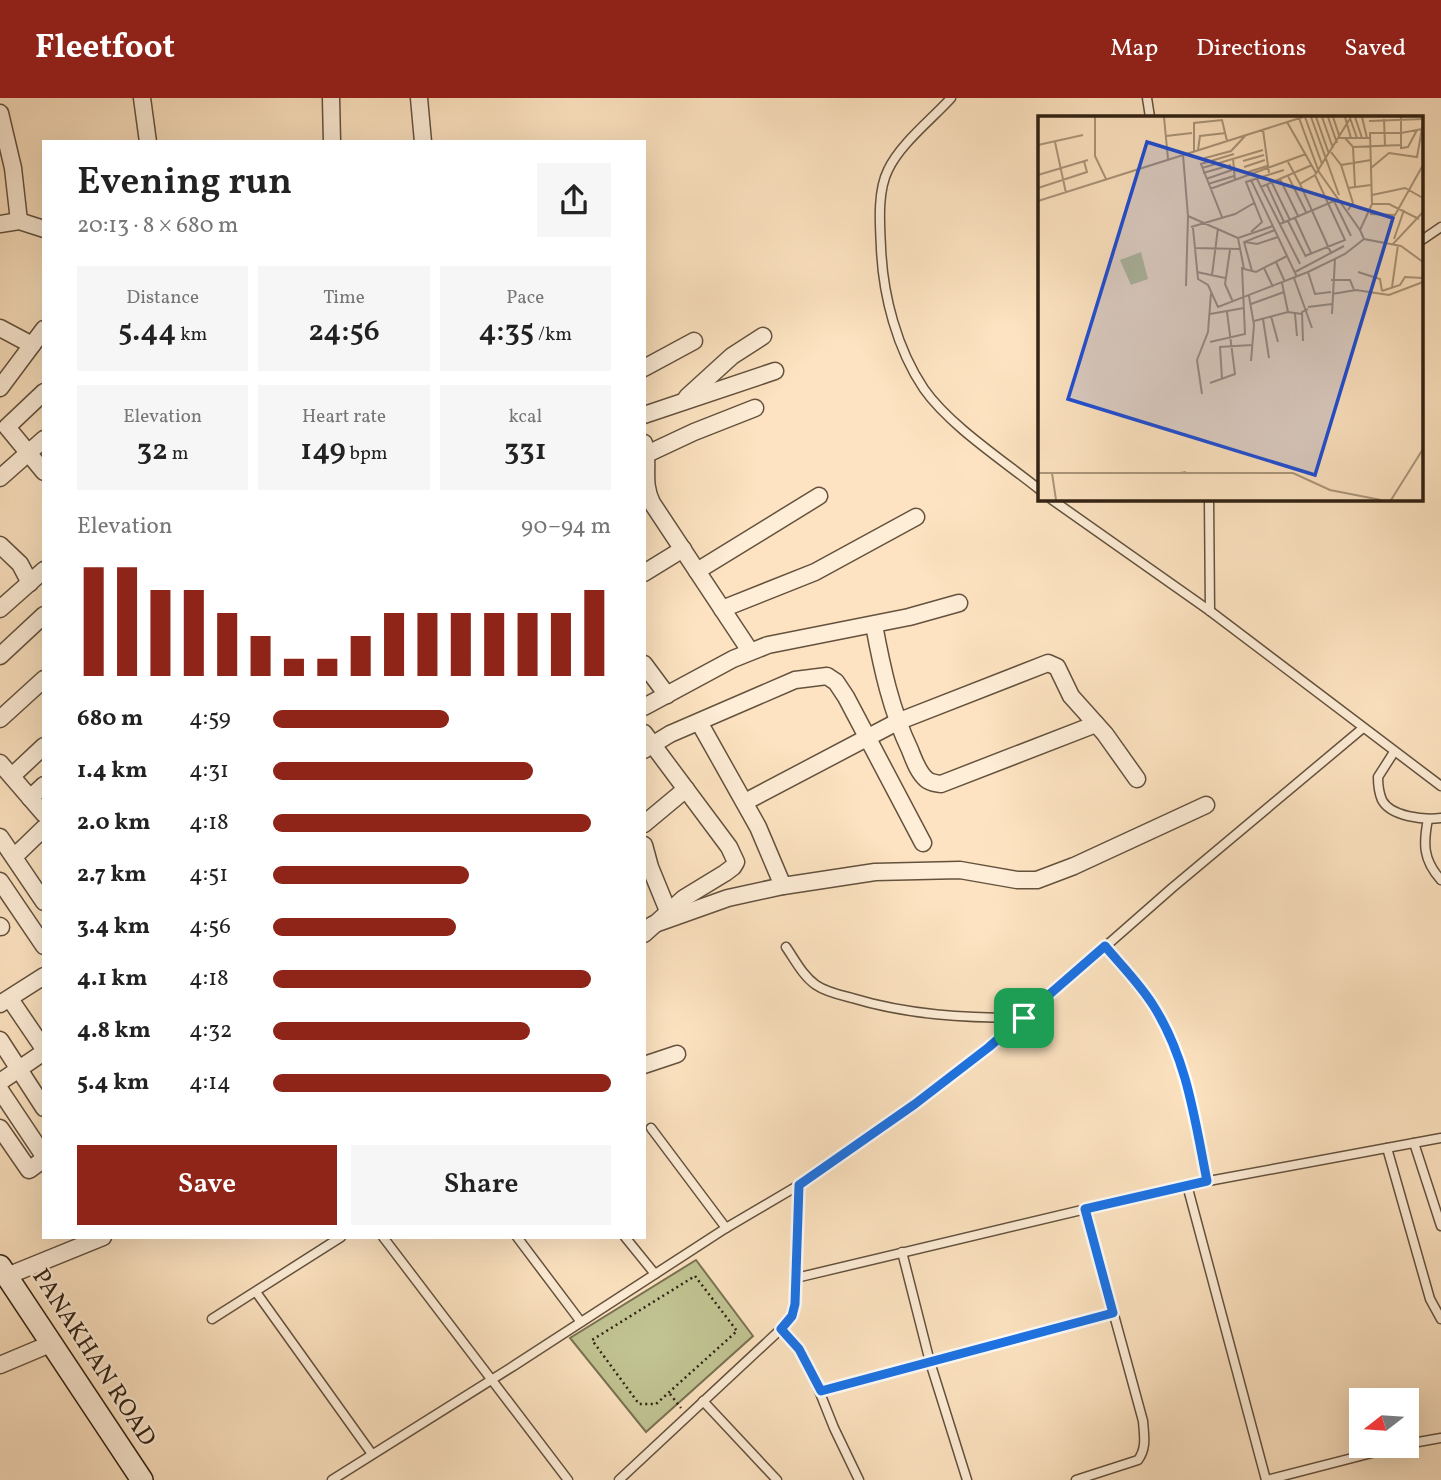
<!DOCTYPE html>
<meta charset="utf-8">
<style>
:root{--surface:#fff;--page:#f6f6f6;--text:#222;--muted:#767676;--accent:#8f2418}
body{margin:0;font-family:Vollkorn,serif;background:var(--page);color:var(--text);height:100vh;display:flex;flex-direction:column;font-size:26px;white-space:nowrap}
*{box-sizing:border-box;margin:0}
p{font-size:23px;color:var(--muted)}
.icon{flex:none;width:38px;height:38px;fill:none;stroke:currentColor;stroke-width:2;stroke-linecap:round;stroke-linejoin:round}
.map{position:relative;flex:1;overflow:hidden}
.details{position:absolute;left:42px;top:42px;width:604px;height:1099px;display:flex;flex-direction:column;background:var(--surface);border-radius:0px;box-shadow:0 7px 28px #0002}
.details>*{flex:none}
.needle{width:46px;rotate:253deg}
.fabs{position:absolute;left:1349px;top:1290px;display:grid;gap:14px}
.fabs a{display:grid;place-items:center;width:70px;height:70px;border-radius:0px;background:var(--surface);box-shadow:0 7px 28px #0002;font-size:35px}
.pin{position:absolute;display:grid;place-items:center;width:60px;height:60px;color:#fff;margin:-30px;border-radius:14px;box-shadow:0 4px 10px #0006}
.round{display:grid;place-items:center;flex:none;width:74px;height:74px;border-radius:0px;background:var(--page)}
.overview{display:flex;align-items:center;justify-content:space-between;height:119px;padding:0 35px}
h1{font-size:38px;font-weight:600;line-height:52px}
.metrics{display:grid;grid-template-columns:repeat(3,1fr);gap:10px;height:119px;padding:7px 35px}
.metrics div{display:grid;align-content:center;border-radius:0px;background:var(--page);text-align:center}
.metrics b{font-size:30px;font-weight:600}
.metrics small{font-size:19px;font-weight:400}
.metrics p{font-size:19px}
.chart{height:196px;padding:14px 35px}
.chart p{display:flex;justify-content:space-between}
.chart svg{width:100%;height:126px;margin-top:7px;stroke:var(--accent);stroke-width:6}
.primary-button{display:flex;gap:14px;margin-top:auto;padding:14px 35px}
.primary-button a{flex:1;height:80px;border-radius:0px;background:var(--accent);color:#fff;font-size:28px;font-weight:600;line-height:80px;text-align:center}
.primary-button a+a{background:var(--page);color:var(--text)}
ul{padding:0 35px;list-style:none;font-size:23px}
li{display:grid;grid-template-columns:112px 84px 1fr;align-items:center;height:52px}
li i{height:18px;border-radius:9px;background:var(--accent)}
header{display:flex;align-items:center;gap:42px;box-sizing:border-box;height:98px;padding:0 35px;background:var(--accent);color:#fff}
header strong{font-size:33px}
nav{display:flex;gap:38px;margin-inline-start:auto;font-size:24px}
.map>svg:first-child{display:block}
.green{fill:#c1c392;stroke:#797252;stroke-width:2}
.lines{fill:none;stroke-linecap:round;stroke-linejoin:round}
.lane-casing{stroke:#64523e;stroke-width:11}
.street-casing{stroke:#64523e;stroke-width:19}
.secondary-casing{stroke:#312213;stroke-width:24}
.path{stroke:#312213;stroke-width:2.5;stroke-dasharray:2 3.5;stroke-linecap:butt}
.lane{stroke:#feedd7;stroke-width:8}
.street{stroke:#feedd7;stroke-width:16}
.secondary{stroke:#feedd7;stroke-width:21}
.route-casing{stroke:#fff;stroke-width:14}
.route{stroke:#1a73e8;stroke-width:9}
.labels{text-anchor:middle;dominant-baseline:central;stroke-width:5;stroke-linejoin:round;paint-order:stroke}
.street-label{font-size:24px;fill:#312213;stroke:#feedd7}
.inset-road{fill:none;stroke:#ab967b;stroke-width:2}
.view{fill:#1d4ed8;fill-opacity:0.15;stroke:#1d4ed8;stroke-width:3.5}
.inset-edge{fill:none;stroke:#312213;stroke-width:3.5}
</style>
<header>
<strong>Fleetfoot</strong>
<nav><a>Map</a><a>Directions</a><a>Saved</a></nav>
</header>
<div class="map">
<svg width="1441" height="1382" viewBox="0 0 1441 1382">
<rect width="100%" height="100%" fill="#fde3c1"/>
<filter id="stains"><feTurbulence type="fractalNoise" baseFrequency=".00286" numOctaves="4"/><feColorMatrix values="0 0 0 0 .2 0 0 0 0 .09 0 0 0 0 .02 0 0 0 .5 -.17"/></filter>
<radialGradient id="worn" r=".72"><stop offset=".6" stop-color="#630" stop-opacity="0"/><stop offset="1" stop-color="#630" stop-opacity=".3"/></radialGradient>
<!-- green -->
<polygon class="green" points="696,1162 753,1238 646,1334 570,1240"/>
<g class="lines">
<!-- lane casing -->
<g class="lane-casing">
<g id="lane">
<path d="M951,0C932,21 900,46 888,72C877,94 880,127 881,150C883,198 897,251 924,291C950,328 1004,363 1040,392"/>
<polyline points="1147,0 1150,19"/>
<polyline points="1422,142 1441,129"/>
<polyline points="1051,401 1210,513 1441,688"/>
<polyline points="1209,401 1210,513"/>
<path d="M1394,654L1378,679C1378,687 1379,695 1382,702C1391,719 1424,722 1441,720"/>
<path d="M1428,721C1423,746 1423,762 1441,782"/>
<path d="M1105,848C1121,867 1140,886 1153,907C1187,960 1195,1023 1207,1083"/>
<path d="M786,849C795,862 803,878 816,887C826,894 840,897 852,900C908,917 965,920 1024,920"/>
<polyline points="651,1030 726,1130"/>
<polyline points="1414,1045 1441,1128"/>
<polyline points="1387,1050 1430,1201 1441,1221"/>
<polyline points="1187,1087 1266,1382"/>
<polyline points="383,1139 568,1382"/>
<polyline points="517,1139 581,1224"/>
<polyline points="625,1139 655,1176"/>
<polyline points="902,1154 930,1264 967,1382"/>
<polyline points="796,1180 1187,1087 1441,1040"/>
<polyline points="256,1194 372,1356"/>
<polyline points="212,1221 341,1139"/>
<polyline points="781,1231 799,1251 810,1270 834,1330 859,1382"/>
<polyline points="821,1293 1113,1215"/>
<polyline points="703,1303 777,1382"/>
<polyline points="1407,1346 1441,1340"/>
<polyline points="332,1382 515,1267 726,1130 799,1087 915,1006 1024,920 1172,790 1363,630"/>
<polyline points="619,1382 781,1231 792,1218 795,1206 799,1087"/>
<path d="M1076,1382L1138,1362C1147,1350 1144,1337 1143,1323L1085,1111"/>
<polyline points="1267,1382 1399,1348"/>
</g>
</g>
<!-- street casing -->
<g class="street-casing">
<g id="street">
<polyline points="142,0 148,44"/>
<polyline points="331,0 332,44"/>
<polyline points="419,0 423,44"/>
<polyline points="0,15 13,70 19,123"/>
<polyline points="0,126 19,123 44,131"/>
<polyline points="0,230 32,247"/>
<polyline points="644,270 694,243"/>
<polyline points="0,290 44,231"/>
<polyline points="44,294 7,329 44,374"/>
<polyline points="687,299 732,258 763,238"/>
<polyline points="644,317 775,273"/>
<path d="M644,345C650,367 641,383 652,405L750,553"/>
<polyline points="647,356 694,334 755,310"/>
<polyline points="0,380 44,341"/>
<polyline points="0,447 20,466 30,485"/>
<polyline points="697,473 819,398"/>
<polyline points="644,475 683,451"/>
<polyline points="0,511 44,472"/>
<polyline points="722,511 815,474 916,419"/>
<path d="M874,527C882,570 891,612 910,652C914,662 918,674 926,681C930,685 935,685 941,686L1096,626"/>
<polyline points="0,558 44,517"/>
<polyline points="644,566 667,597"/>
<polyline points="644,609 733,561 768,547 909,519 959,505"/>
<polyline points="0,621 44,581"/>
<polyline points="699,624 758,729 783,788"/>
<polyline points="644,635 729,749 736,764 733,769 725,775 684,800 644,836"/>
<polyline points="644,652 670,636 795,582 827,578 836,584 846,599 923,745"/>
<polyline points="0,665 44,716"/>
<polyline points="12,678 44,648"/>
<polyline points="30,700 44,687"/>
<polyline points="745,704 897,624 1048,565 1057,569 1071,598 1105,636 1137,681"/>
<polyline points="644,726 686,691"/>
<polyline points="0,739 44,804"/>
<polyline points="644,747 650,769 668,813"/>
<polyline points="14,759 44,730"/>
<polyline points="0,783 44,848"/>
<polyline points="652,827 728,800 783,788 875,774 960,772 1017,782 1037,782 1074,768 1206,707"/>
<polyline points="0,828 1,829"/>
<polyline points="10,901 44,951"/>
<polyline points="0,906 44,878"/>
<polyline points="0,942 44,1010"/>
<polyline points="644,967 677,956"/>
<polyline points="0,984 44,954"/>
<polyline points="0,992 44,1058"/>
<polyline points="0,1030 29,1072 44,1061"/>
<polyline points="7,1178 103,1139"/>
<polyline points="0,1267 50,1246"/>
</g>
</g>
<!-- secondary casing -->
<g class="secondary-casing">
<polyline id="secondary" points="0,1168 142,1382"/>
</g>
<!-- path -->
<g class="path">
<polygon points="695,1178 737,1233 656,1306 639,1306 592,1242"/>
<polyline points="670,1296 681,1310"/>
</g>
<!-- lane -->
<use href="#lane" class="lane"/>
<!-- street -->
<use href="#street" class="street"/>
<!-- secondary -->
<use href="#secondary" class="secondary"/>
</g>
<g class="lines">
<!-- route casing -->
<g class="route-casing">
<path id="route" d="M1105,848C1121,867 1140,886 1153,907C1187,960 1195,1023 1207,1083L1085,1111L1113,1215L821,1293L799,1251L781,1231L792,1218L795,1206L799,1087L915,1006L989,949Z"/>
</g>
<!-- route -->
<use href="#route" class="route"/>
</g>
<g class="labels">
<!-- street labels -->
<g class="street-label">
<text transform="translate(93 1260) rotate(57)">PANAKHAN ROAD</text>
</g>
</g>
<!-- overview -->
<g transform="translate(1038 18)">
<rect width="385" height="385" fill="#fde3c1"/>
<path d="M103,136L110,163L93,169L82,144Z" fill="#c1c392"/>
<path class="inset-road" d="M57,1V40L68,63M126,1L130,43M267,1L284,48M273,1L301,79M278,1L291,38M284,1L295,32M290,1L299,27M295,1L302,22H332M307,1L313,22M317,1L324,22M324,1L329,22M363,1V17H332L334,88L322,114L326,123L363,130L385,146M261,2L281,56L322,114M312,2L319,22M346,3L347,30M331,5L385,3M249,6L278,57M225,14L231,57M379,14L370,31L363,32V17L384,13M128,20L154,17M307,22L315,31L317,71M17,26L28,77M0,29L45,19M315,31L363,29M160,34L162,20L188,17M156,35V7L184,4L189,25M293,36L303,49L315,87L310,94M145,39L150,100L148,170M195,42L197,65M205,45L226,39M250,46L262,68M167,47V42L193,35L208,19M303,49L333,44M206,51L227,44M164,52L225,34M333,52L351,37L379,41L385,7M165,57L193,49M207,57L229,50M0,59L50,44M250,60L268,96M168,63L194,54M219,63L262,148M242,63L260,100M213,64L259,161M234,67L252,104M170,68L196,60M229,69L246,106M223,71L274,49M0,72L49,56L46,45M310,72L333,69M172,73L268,38M334,79L367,72L385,82M0,85L265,1M334,88H351L381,103M332,98L357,99L385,49M150,100L200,122L206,153L218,156L249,140M184,101L163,48L196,38M257,102L273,137M250,105L268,141M242,108L296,85L313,120M153,111L197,98L216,87M155,112L160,163L170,169L180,191L270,156L307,138L326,123M213,116L224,106L208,66L246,54M200,122L235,110M356,123L366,94M207,126L219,128L240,121M355,128L385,96M156,132L202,133M192,134L187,168L195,186M293,137L262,68L277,59L313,1M267,140L307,124L277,59M238,146L247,166M226,152L235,171M214,155L206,126L237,114M159,156L187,162M257,156L306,130M270,156L277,178L293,176M320,156L342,163L344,175M174,159L180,112M256,162L274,212M293,164H312L316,174M244,167L250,196M354,171L360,129M344,175L362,169L367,161L385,162M294,178L318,174L351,179L385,166M211,180L216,209L213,245M213,188L246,176M270,191L294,188M172,198L206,192M257,198L259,220M294,198L297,143M233,200L240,226M225,203L231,242M216,205L250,196L264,198M265,225L264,196L270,193M172,226L207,218L204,151M184,263L182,231L214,229M172,267L197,258L189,196M164,278L159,244L170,216L173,177M148,356L142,357H255L292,374L343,384M0,357H142M14,357L18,384M353,384L385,333"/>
<path class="view" d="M109,26L355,102L277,359L30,283Z"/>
<rect width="385" height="385" class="inset-edge"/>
</g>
<rect width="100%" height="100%" filter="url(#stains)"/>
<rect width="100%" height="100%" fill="url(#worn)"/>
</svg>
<div class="fabs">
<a><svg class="needle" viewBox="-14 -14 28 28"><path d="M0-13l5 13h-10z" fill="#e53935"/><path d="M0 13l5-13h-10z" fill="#767676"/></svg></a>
</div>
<div class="pin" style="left:1024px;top:920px;background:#1e9e55"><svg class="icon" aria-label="arrive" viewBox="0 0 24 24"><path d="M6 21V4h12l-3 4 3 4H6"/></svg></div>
<section class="details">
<div class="overview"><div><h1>Evening run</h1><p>20:13 · 8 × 680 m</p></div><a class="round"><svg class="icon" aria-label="share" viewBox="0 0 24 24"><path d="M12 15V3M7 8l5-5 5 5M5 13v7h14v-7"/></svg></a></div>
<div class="metrics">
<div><p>Distance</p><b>5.44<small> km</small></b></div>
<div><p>Time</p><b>24:56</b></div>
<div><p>Pace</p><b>4:35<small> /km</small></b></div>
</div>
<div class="metrics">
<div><p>Elevation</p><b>32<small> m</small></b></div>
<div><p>Heart rate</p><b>149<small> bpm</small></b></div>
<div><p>kcal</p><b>331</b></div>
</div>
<div class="chart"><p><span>Elevation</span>90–94 m</p>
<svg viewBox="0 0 160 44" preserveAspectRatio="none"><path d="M5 44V6M15 44V6M25 44V14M35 44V14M45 44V22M55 44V30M65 44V38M75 44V38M85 44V30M95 44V22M105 44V22M115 44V22M125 44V22M135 44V22M145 44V22M155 44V14"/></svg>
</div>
<ul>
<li><b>680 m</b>4:59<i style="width:52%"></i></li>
<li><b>1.4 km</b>4:31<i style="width:77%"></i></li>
<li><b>2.0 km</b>4:18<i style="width:94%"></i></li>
<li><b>2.7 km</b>4:51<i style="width:58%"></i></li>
<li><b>3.4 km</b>4:56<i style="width:54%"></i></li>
<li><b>4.1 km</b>4:18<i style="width:94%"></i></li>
<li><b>4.8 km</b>4:32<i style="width:76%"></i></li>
<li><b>5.4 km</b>4:14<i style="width:100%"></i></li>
</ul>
<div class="primary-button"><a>Save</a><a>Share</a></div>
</section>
</div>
